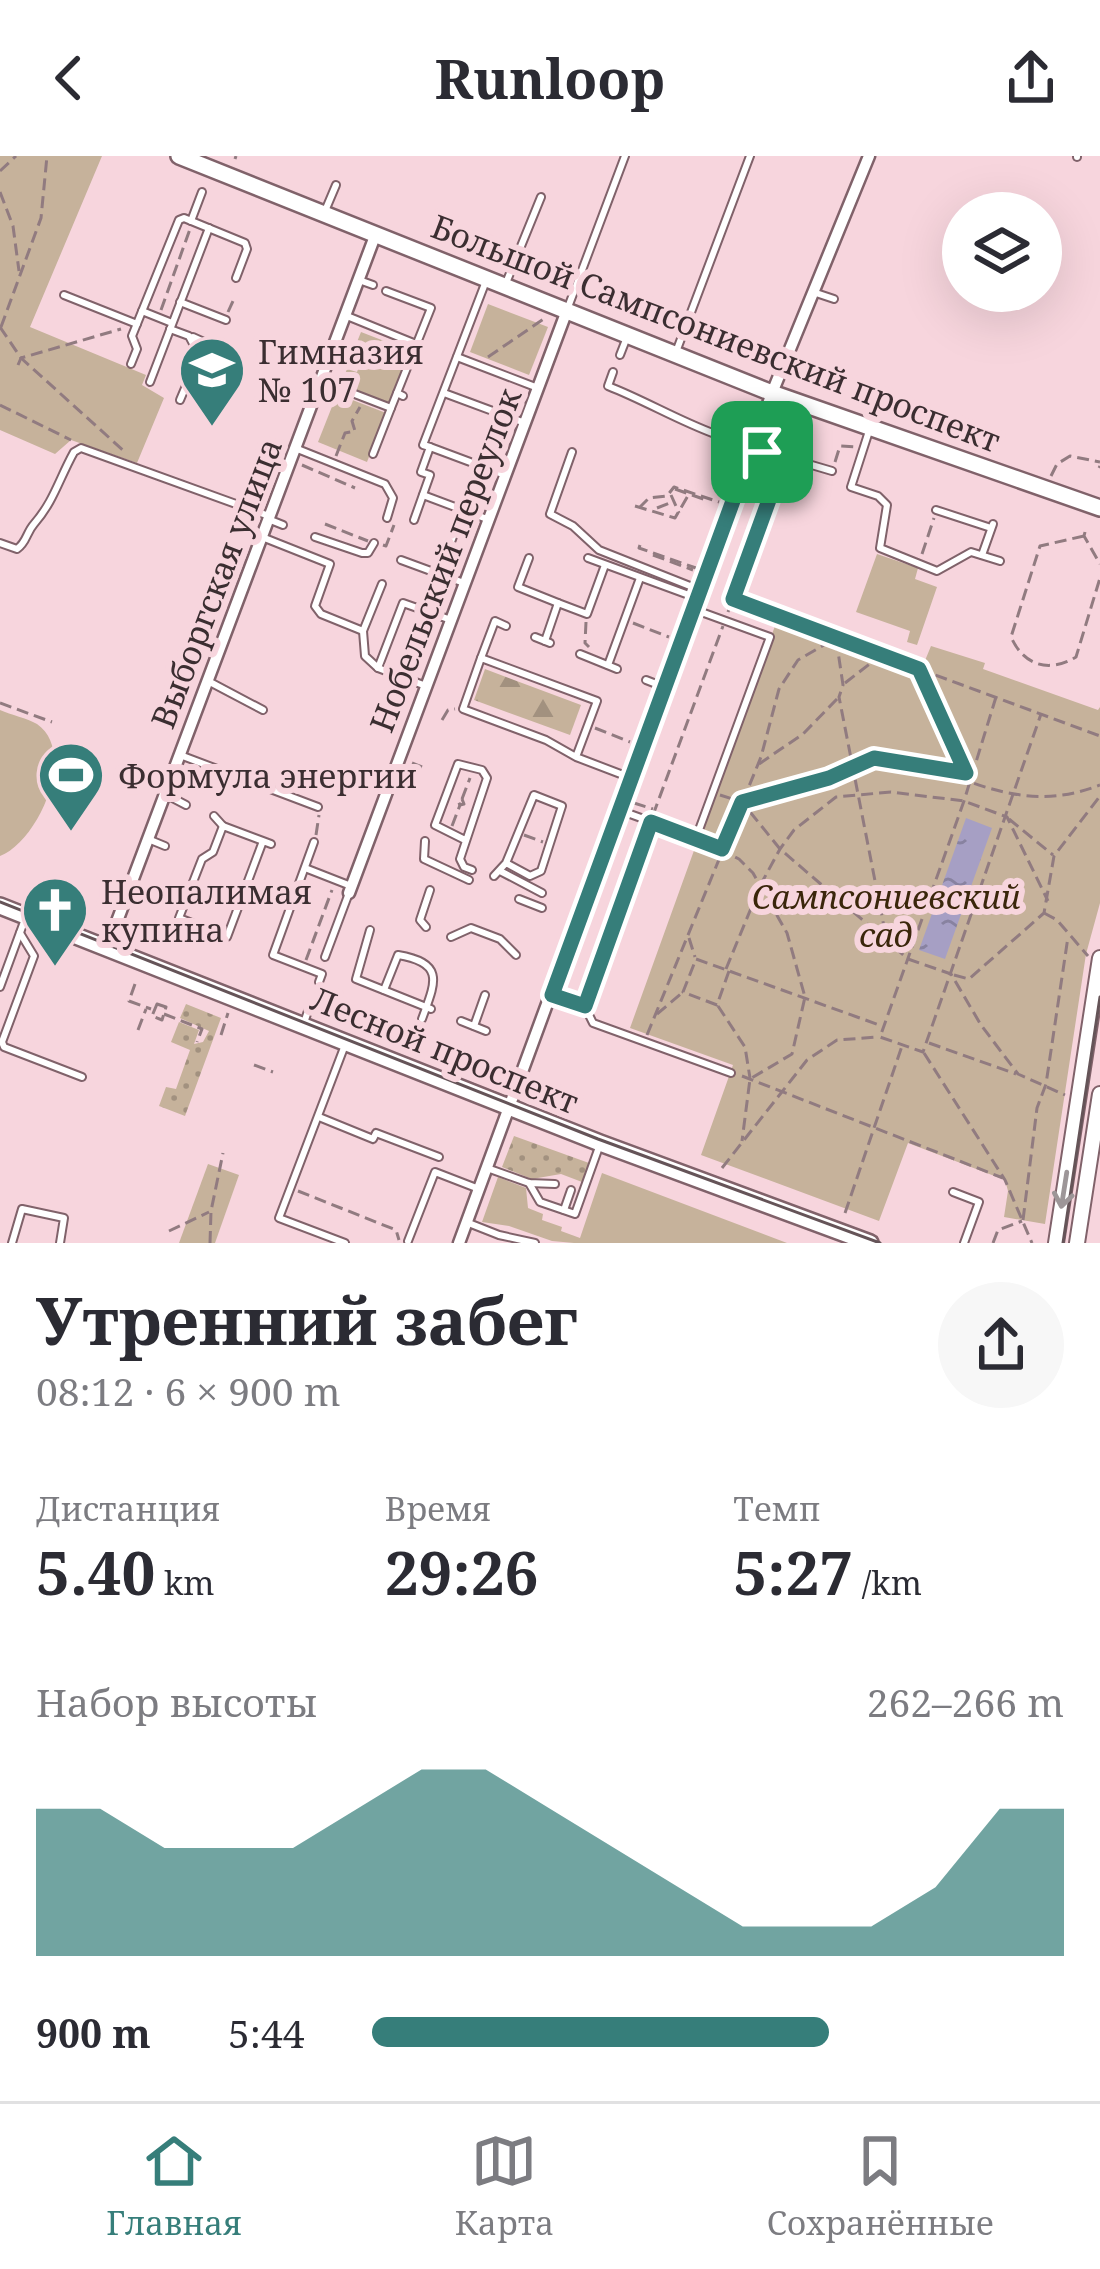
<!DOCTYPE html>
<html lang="ru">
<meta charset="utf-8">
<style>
:root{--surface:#fff;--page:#f7f7f7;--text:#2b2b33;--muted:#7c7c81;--line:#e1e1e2;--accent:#367e7a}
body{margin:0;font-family:"Noto Serif",serif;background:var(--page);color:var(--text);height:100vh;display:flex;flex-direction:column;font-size:45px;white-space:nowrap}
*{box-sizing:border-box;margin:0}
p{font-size:39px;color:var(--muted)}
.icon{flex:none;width:66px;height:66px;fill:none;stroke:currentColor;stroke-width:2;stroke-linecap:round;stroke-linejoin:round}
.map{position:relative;height:1087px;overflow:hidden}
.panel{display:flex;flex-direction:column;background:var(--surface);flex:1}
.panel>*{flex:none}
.fabs{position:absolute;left:942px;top:36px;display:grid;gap:24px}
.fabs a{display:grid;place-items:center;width:120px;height:120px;border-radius:50%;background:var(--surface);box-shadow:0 12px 48px #0002;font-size:60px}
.pin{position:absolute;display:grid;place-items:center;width:102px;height:102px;color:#fff;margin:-51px;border-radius:24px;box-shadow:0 6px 18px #0006}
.round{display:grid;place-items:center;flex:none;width:126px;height:126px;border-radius:63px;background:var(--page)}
.summary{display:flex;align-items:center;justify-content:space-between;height:204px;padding:0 36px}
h1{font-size:66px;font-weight:700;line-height:90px}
.stats{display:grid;grid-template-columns:repeat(3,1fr);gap:18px;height:204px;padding:12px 36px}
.stats div{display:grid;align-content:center}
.stats b{font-size:60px;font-weight:700}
.stats small{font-size:33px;font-weight:400}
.stats p{font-size:33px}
.chart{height:336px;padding:24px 36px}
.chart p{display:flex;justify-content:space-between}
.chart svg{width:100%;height:216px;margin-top:12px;fill:var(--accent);opacity:.7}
ul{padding:0 36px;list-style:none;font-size:39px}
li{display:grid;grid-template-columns:192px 144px 1fr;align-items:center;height:90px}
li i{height:30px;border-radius:15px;background:var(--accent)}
header{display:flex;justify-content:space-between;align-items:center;height:156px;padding:0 36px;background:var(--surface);font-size:54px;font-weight:700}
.menu{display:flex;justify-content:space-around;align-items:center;height:168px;border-top:3px solid var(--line);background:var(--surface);font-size:33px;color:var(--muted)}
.menu a{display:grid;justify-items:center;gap:6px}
.menu .selected{color:var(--accent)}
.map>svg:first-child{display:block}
.grass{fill:url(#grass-dots)}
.forest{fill:url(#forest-firs)}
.park{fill:#c6b29b}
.water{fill:url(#water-ripples)}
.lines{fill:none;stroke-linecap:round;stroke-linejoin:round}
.service-casing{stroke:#80626a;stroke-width:10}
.minor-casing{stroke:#80626a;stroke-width:15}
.tertiary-casing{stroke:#80626a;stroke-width:18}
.secondary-casing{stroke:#80626a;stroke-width:20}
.path{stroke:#917b80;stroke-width:3;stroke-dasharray:12 6;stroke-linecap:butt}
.service{stroke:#fff;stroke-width:6}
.minor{stroke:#fff;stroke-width:10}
.tertiary{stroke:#fff;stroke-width:14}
.secondary{stroke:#fff;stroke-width:15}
.tram{stroke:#655458;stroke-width:3}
.oneway{stroke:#9d9698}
.route-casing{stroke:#fff;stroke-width:24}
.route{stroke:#367e7a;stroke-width:15}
.labels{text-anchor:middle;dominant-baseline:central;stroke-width:12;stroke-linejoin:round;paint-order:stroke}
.street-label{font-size:33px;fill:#3b2e31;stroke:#f7d5dd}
.poi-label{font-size:33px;fill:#3b2e31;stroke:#f7d5dd;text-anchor:start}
.park-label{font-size:33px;font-style:italic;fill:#3a260b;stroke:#f7d5dd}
</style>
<header><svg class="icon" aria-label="back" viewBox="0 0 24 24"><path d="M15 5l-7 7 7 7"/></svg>Runloop<svg class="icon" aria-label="share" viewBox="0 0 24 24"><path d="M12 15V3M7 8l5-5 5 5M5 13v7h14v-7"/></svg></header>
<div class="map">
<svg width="1100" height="1087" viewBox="0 0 1100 1087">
<defs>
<pattern id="grass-dots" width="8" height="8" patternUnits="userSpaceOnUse" patternTransform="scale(3)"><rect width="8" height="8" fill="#c6b29b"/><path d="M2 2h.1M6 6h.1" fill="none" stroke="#a2917f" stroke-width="1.8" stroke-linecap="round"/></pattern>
<pattern id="forest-firs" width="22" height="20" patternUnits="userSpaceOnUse" patternTransform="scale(3)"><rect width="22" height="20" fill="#c6b29b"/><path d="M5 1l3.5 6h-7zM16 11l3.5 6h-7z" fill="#a2917f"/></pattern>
<pattern id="water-ripples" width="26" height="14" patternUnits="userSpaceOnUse" patternTransform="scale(3)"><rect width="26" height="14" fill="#a69fc4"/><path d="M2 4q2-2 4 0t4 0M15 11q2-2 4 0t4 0" fill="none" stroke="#8882a0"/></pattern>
</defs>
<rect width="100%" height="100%" fill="#f7d5dd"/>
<!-- grass -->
<g class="grass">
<polygon points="186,848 221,862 185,960 159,950 166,931 176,933 190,894 171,886 179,866 199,874 194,888 203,886 209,875 180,862"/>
<polygon points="514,980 589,1007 582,1026 561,1018 532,1023 502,1011"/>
</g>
<!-- forest -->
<polygon class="forest" points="485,513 581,549 570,579 474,544"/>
<!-- park -->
<g class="park">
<polygon points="0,0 102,0 30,171 146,219 142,229 164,242 137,307 71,284 55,298 0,274"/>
<polygon points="488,148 548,171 529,219 470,196"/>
<polygon points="361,176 410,195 390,247 341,228 347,213 357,216 361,205 351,201"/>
<polygon points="337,238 386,257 367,306 318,286"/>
<polygon points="877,398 918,412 915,423 937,431 917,489 907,486 910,475 856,456"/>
<polygon points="780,456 924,507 931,490 985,507 983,513 1098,554 1100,551 1100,747 1086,798 1045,1068 1004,1061 1008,1035 1005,1024 908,987 879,1065 701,999 733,909 630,872"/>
<path d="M0,554C11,559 27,562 37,568C78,596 38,686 0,700Z"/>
<polygon points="208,1008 239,1019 215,1087 179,1087"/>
<polygon points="602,1017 787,1087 574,1087 552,1085 509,1070 482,1066 498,1021 526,1032 528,1052 543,1058 542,1064 562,1071 561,1075 580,1082"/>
</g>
<!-- water -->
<polygon class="water" points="966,662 992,672 945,803 919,794"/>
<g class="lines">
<!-- service casing -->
<g class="service-casing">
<g id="service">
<polyline points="1077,1 1077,0"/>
<polyline points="325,55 336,29"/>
<polyline points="191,65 202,36"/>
<polyline points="359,124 373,129"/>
<polyline points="506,127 541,41"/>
<polyline points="386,135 431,152 397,237"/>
<polyline points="813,136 834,143"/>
<polyline points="64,139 137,168"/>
<polyline points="180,146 226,164"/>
<polyline points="567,154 625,0"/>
<polyline points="142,155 172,167"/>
<polyline points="347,160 416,188"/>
<polyline points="170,173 189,180 199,199 180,244"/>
<polyline points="193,181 233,199"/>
<polyline points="676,196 750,0"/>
<polyline points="620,199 627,181"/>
<polyline points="457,201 538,232"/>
<polyline points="131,208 137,193 132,180 179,64 184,62 245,87 247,93 236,122"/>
<path d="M613,216L608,230C646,245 677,264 715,278"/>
<polyline points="321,225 391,252 397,237 403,240"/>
<polyline points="150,226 209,72"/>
<polyline points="444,237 525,267"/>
<polyline points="870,272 851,331 878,340 887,349 880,392 937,415 971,396 1000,405"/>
<polyline points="737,287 832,315"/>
<polyline points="430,291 505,319"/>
<polyline points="295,292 385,328 393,342 387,362"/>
<polyline points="572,296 550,358 573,370 599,394 700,434"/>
<polyline points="373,298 391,252"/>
<polyline points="423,339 487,363"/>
<polyline points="463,354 439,418 464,427"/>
<polyline points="936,354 991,372"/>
<polyline points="268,363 283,369"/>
<polyline points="414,364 430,319 421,316 430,291 423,289 486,125"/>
<polyline points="262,381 330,408 315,450 321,458 363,475"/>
<polyline points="315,381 362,397 368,397 374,387"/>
<path d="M0,387L17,393C27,386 26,377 34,368C54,345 59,323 74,296L81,292L269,360"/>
<polyline points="982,399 993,368"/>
<polyline points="529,402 518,431 558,447"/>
<polyline points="588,402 697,442"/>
<polyline points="401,404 439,418"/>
<polyline points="382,428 363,475 365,500 378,512 426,530"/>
<polyline points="535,481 550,487"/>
<polyline points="545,485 558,447 587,458 605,409"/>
<polyline points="580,498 617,513"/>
<polyline points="481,502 495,465 506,470"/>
<polyline points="608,509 640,422"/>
<polyline points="378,512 403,447 451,464"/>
<polyline points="646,524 664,531"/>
<polyline points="208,525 263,554"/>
<polyline points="180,599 318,651"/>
<polyline points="576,601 546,584 463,553 481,502 597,545 576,601 631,622"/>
<polyline points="165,638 186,649"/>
<polyline points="619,654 696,682 770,481 693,453"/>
<polyline points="214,660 223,670"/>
<polyline points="148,683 165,690"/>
<polyline points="465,684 435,669 458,608 482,614 487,622 460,703 464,711 472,714"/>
<polyline points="263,685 223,670 213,696 202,703 179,762 227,781 263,685 271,688"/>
<polyline points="425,685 424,703 469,724"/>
<polyline points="314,686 273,799 322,818 319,826"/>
<polyline points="305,712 351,730"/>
<polyline points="500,715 542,737"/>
<polyline points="494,720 506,707 534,639 562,650 541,715 530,720 506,707"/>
<polyline points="130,732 146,738"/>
<polyline points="519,743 542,752"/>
<polyline points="426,771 420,764 430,734"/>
<polyline points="370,774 356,823 431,853"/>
<polyline points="20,777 34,800 2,886 4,891 82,921"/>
<polyline points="451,781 471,772 500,783 516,799"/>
<polyline points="325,801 349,737"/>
<polyline points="0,831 25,763"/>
<path d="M384,834L398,799C446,807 435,827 422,863"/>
<polyline points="552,839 585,851 650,667"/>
<polyline points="585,851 593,867 731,917"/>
<polyline points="461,865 486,875"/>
<polyline points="304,867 309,852"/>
<polyline points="474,870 485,839"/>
<polyline points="319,961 373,983 376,977 439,1001"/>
<polyline points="487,1012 529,1027 555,1028"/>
<polyline points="529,1027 540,1046 575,1058 599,991"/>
<polyline points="953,1036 979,1046 964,1087"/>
<polyline points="564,1054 571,1034"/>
<polyline points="466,1066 499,1079 535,1087"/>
<polyline points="408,1085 435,1016 479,1033"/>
<polyline points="12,1087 22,1053 64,1062 60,1087"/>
<polyline points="345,1087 279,1062 345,889"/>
</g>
</g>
<!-- minor casing -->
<g class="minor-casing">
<g id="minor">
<polyline points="349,737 566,157"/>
<polyline points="107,792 375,80"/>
<polyline points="459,1087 772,237 869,0"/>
</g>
</g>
<!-- tertiary casing -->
<g class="tertiary-casing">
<g id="tertiary">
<polyline points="1056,1087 1100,802"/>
<polyline points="1077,1087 1100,938"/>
</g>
</g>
<!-- secondary casing -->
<g class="secondary-casing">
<g id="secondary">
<polyline points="179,0 772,237 1100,352"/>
<polyline points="0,750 600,987 870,1087"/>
</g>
</g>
<!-- path -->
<g class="path">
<polyline points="235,3 236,0"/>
<polyline points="0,15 16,0"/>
<polyline points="0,36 13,70 19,115"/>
<polyline points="161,154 190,73"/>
<polyline points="228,156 233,145"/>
<polyline points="0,171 21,202 125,296"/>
<polyline points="1,171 41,62 47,0"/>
<polyline points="488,201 545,162"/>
<polyline points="18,209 21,202 121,173"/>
<polyline points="0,249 71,284"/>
<polyline points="336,300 345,277 355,275 352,265 360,251"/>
<polyline points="835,306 840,290 856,291"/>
<polyline points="302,309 355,332"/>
<polyline points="1099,312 1100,310"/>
<polyline points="1051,320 1057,308 1070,300 1100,306"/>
<polyline points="675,333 706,344"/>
<polyline points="671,339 679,357"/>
<polyline points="635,350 675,362 689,338"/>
<polyline points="639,352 649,342 667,340 674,331 719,346"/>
<polyline points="657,352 672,346"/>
<polyline points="325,368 368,385"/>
<polyline points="1085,376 1084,380 1100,408"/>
<path d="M1084,380L1040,390L1011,481C1024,510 1049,517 1076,501L1100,422"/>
<polyline points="383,389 386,390 394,369"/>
<polyline points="640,389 639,392 696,412"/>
<polyline points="922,398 934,362"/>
<polyline points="653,399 693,414"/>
<polyline points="733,444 1100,580"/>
<polyline points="728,456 782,307"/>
<polyline points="586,466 585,487 589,491"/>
<polyline points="633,467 669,481"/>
<path d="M920,515L970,626C1015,642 1054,647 1100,629"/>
<polyline points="845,527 880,500"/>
<polyline points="996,541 964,645 880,881 923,896 1041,558"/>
<polyline points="0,547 52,566"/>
<polyline points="442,564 448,554 455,553"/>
<polyline points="595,572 630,586"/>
<polyline points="412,607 422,611"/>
<polyline points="759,608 803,578 838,542"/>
<polyline points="720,639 742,646 780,693 908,803 951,818 981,869 1018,918 1065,939"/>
<polyline points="462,643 470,622"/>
<polygon points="462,643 464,648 460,649 458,645"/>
<polyline points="742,646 828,622 874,602 964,617"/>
<polyline points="634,647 653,653"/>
<polyline points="653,659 723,470"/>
<polyline points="1009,663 1053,699"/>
<polyline points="452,670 460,649"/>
<polyline points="316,679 319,659"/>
<polyline points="524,679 543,686"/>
<polyline points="703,685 739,703 753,717 787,777 805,841 792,898 750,923 742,985"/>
<polyline points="1044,757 1057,764 1088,800"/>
<polyline points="689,782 695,801"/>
<polyline points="60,800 64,794"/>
<polyline points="306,804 332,734"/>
<polyline points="726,813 761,728 780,693 794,674 836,641 891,636 964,645 1007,661 1048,745"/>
<polyline points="729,815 717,849 683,836 696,803 882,870"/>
<polyline points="954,819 969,823 1044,757 1054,700 1100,640"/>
<polyline points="135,828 129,845 151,853"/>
<polygon points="157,848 166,851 162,864 152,860"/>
<polyline points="718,850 745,891 750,922"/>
<polyline points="164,858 202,873 197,886"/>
<polyline points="657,858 682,837"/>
<polyline points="138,874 146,853"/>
<polyline points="221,879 228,857"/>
<polyline points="647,879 761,601 779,533 798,504 836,482 843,529 839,541 887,786"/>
<polyline points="929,887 1016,918"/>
<polyline points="924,897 1005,1024 1032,1087"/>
<polyline points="254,909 273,916"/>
<polyline points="742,920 1003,1022"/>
<polyline points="722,1012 807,904 837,884 878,881"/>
<polyline points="298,1035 396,1074 399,1084"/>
<polyline points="845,1057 902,890"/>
<polyline points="1023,1064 1037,952 1046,928 1068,781"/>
<polyline points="169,1075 209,1056"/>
<polyline points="210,1087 211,1055 223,997"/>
<polyline points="993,1087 998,1074 1022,1065"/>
</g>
<!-- service -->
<use href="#service" class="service"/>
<!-- minor -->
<use href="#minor" class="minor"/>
<!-- tertiary -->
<use href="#tertiary" class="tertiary"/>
<!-- secondary -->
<use href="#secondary" class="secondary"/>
<!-- tram -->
<g class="tram">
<polyline points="0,746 598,983 880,1087"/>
<polyline points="1063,1087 1100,841"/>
</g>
</g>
<!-- one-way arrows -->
<defs><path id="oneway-shaft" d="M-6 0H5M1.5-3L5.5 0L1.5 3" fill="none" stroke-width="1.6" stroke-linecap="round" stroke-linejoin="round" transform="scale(3)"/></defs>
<use class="oneway" href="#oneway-shaft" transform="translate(1064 1034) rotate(99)"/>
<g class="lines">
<!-- route casing -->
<g class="route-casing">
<polygon id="route" points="752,293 776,301 785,300 733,443 919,513 966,617 874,602 829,622 742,646 722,693 651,666 585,850 552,839"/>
</g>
<!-- route -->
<use href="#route" class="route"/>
</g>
<!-- icons -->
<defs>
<g id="school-pin" transform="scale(3.45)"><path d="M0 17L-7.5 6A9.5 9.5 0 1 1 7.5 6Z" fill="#367e7a" stroke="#f7d5dd"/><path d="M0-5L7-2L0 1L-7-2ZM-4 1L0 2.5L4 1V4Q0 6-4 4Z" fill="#fff"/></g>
<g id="stadium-pin" transform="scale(3.45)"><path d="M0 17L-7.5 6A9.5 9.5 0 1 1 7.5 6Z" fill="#367e7a" stroke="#f7d5dd"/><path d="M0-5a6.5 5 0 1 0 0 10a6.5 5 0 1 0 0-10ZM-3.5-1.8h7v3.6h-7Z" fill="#fff"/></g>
<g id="church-pin" transform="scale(3.45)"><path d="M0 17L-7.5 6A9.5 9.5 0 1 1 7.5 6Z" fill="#367e7a" stroke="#f7d5dd"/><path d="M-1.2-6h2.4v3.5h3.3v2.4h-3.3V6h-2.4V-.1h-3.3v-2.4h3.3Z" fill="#fff"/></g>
</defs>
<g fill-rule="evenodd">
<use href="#school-pin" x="212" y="214"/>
<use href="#stadium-pin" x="71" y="619"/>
<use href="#church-pin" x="55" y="754"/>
</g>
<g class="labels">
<!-- street labels -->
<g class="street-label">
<text transform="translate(716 177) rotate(21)">Большой Сампсониевский проспект</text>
<text transform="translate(445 404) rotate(-69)">Нобельский переулок</text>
<text transform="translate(216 427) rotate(-69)">Выборгская улица</text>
<text transform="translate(445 894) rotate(22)">Лесной проспект</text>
</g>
<!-- poi labels -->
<g class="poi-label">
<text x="258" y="195">Гимназия<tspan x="258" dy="38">№ 107</tspan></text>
<text x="118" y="619">Формула энергии</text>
<text x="101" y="735">Неопалимая<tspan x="101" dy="38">купина</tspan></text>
</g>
<!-- park labels -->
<g class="park-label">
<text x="886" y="740">Сампсониевский<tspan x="886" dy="38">сад</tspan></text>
</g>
</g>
</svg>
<div class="fabs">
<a><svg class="icon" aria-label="layers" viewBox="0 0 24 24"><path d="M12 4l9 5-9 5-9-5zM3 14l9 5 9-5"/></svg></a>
</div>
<div class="pin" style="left:762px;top:296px;background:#1e9e55"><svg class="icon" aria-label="arrive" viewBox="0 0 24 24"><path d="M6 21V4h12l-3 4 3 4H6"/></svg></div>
</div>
<section class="panel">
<div class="summary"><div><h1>Утренний забег</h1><p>08:12 · 6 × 900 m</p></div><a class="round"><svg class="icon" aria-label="share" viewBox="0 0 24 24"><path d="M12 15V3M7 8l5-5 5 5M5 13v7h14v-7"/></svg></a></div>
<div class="stats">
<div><p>Дистанция</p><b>5.40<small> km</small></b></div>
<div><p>Время</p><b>29:26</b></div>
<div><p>Темп</p><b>5:27<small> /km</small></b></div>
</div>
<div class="chart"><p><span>Набор высоты</span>262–266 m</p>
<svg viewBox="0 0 160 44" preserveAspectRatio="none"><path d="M0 44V14L10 14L20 22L30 22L40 22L50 14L60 6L70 6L80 14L90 22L100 30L110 38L120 38L130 38L140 30L150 14L160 14V44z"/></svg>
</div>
<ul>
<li><b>900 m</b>5:44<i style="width:66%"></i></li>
</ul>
</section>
<nav class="menu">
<a class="selected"><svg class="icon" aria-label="home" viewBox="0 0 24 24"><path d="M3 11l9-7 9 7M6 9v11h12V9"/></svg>Главная</a>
<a><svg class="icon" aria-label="map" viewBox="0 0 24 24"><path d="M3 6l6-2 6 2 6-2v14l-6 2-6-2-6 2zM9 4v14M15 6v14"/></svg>Карта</a>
<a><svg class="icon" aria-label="saved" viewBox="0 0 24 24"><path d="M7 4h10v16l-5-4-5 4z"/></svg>Сохранённые</a>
</nav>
